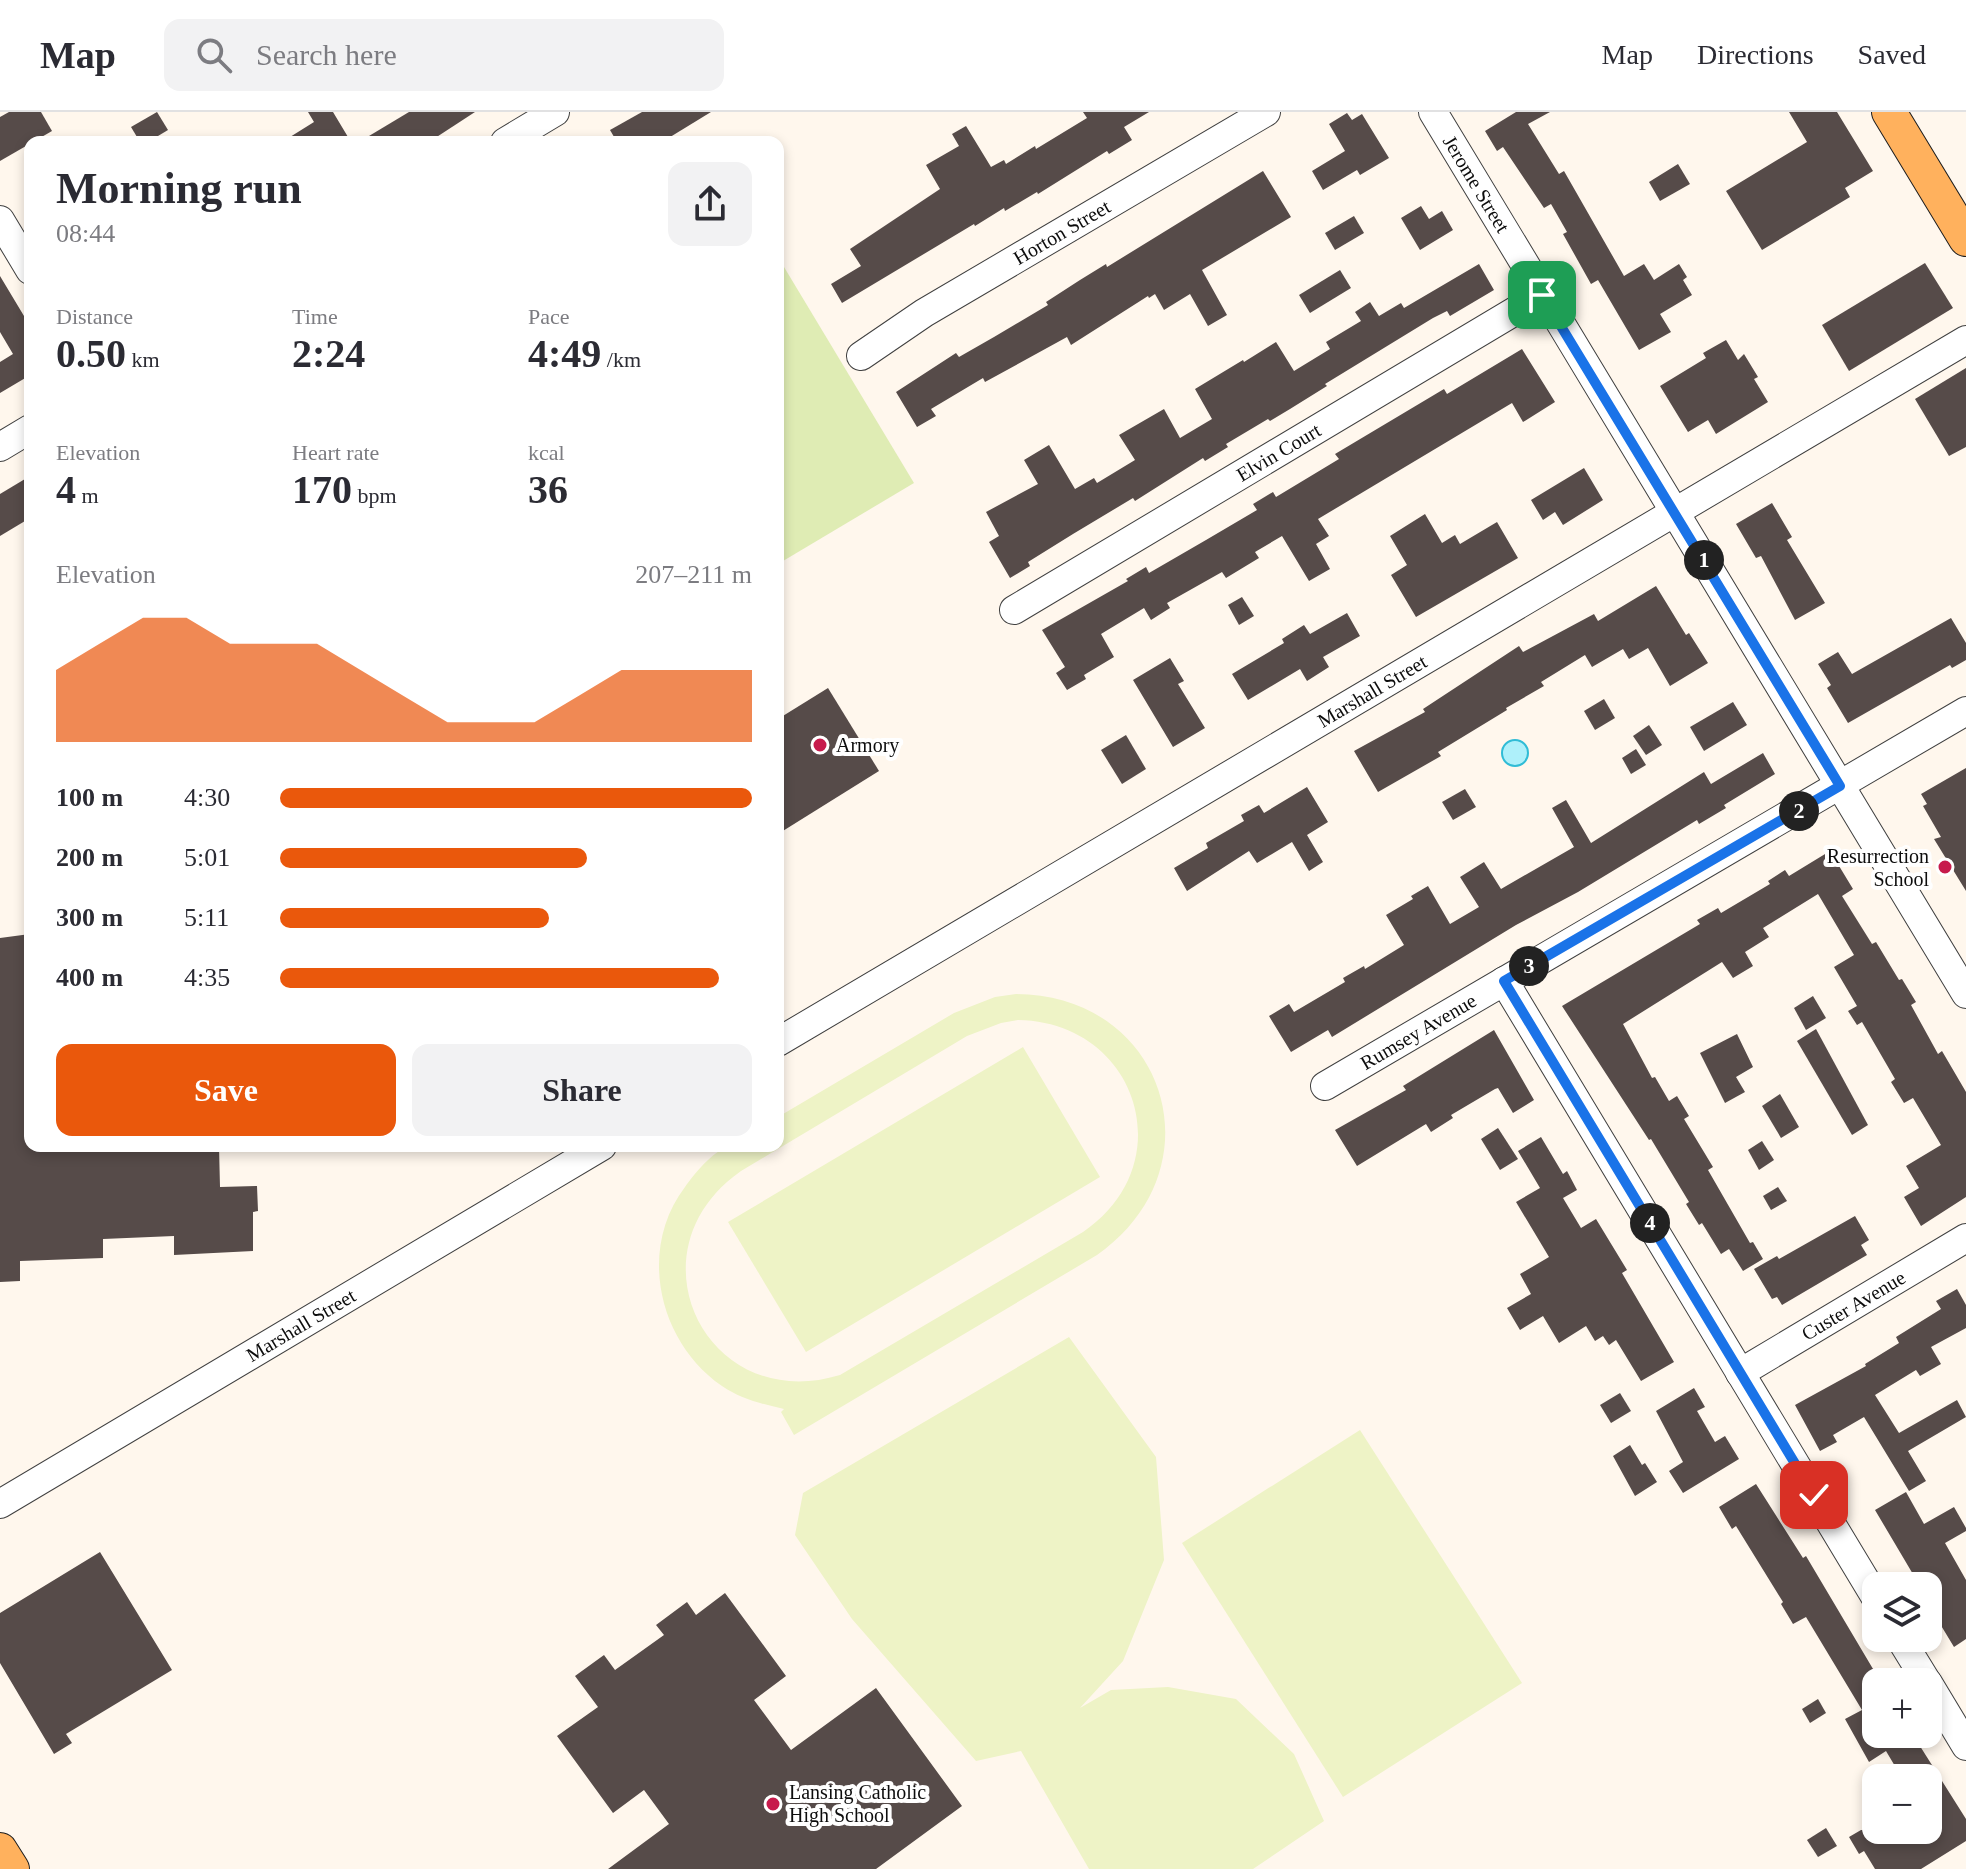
<!DOCTYPE html>
<meta charset="utf-8">
<style>
:root{--surface:#fff;--page:#f2f2f3;--text:#2b2b33;--muted:#7c7c81;--line:#e1e1e2;--accent:#ea580c}
body{margin:0;font-family:Georgia,serif;background:var(--page);color:var(--text);height:100vh;display:flex;flex-direction:column;font-size:30px;white-space:nowrap}
*{box-sizing:border-box;margin:0}
p{font-size:26px;color:var(--muted)}
.icon{flex:none;width:44px;height:44px;fill:none;stroke:currentColor;stroke-width:2;stroke-linecap:round;stroke-linejoin:round}
.map{position:relative;flex:1;overflow:hidden}
.sheet{position:absolute;left:24px;top:24px;width:760px;height:1016px;display:flex;flex-direction:column;background:var(--surface);border-radius:16px;box-shadow:0 4px 12px #0003}
.sheet>*{flex:none}
.controls{position:absolute;left:1862px;top:1460px;display:grid;gap:16px}
.controls a{display:grid;place-items:center;width:80px;height:80px;border-radius:16px;background:var(--surface);box-shadow:0 4px 12px #0003;font-size:40px}
.pin{position:absolute;display:grid;place-items:center;width:68px;height:68px;color:#fff;margin:-34px;border-radius:16px;box-shadow:0 4px 12px #0006}
.km{position:absolute;width:40px;height:40px;margin:-20px;border-radius:50%;background:#222;color:#fff;font-size:22px;line-height:40px;text-align:center}
.round{display:grid;place-items:center;flex:none;width:84px;height:84px;border-radius:16px;background:var(--page)}
.summary{display:flex;align-items:center;justify-content:space-between;height:136px;padding:0 32px}
h1{font-size:44px;font-weight:800;line-height:60px}
.figures{display:grid;grid-template-columns:repeat(3,1fr);gap:12px;height:136px;padding:8px 32px}
.figures div{display:grid;align-content:center}
.figures b{font-size:40px;font-weight:800}
.figures small{font-size:22px;font-weight:400}
.figures p{font-size:22px}
.chart{height:224px;padding:16px 32px}
.chart p{display:flex;justify-content:space-between}
.chart svg{width:100%;height:144px;margin-top:8px;fill:var(--accent);opacity:.7}
.button{display:flex;gap:16px;margin-top:auto;padding:16px 32px}
.button a{flex:1;height:92px;border-radius:16px;background:var(--accent);color:#fff;font-size:32px;font-weight:800;line-height:92px;text-align:center}
.button a+a{background:var(--page);color:var(--text)}
ul{padding:0 32px;list-style:none;font-size:26px}
li{display:grid;grid-template-columns:128px 96px 1fr;align-items:center;height:60px}
li i{height:20px;border-radius:10px;background:var(--accent)}
header{display:flex;align-items:center;gap:48px;box-sizing:border-box;height:112px;padding:0 40px;background:var(--surface);border-bottom:2px solid var(--line)}
header strong{font-size:38px}
nav{display:flex;gap:44px;margin-inline-start:auto;font-size:28px}
.search{width:560px;height:72px;background:var(--page);display:flex;align-items:center;gap:20px;box-sizing:border-box;padding:0 28px;border-radius:16px;color:var(--muted);font-size:30px}
.map>svg:first-child{display:block}
.green{fill:#dfecb4}
.pitch{fill:#eef3c6;fill-rule:evenodd}
.water{fill:#aef0fa;stroke:#30bcd6;stroke-width:2}
.building{fill:#564b49}
.lines{fill:none;stroke-linecap:round;stroke-linejoin:round}
.minor-casing{stroke:#404040;stroke-width:30}
.major-casing{stroke:#1e1e1e;stroke-width:36}
.minor{stroke:#fff;stroke-width:28}
.major{stroke:#ffb15d;stroke-width:34}
.route-casing{stroke:#fff;stroke-width:16}
.route{stroke:#1a73e8;stroke-width:10}
.poi-dot{fill:#c71b4c;stroke:#fff;stroke-width:3}
.labels{text-anchor:middle;dominant-baseline:central;stroke-width:8;stroke-linejoin:round;paint-order:stroke}
.street-label{font-size:20px;fill:#0d0d0d;stroke:#fff}
.poi-label{font-size:20px;fill:#0d0d0d;stroke:#fff;text-anchor:start}
</style>
<header>
<strong>Map</strong>
<div class="search"><svg class="icon" aria-label="search" viewBox="0 0 24 24"><circle cx="10" cy="10" r="6"/><path d="M15 15l6 6"/></svg>Search here</div>
<nav><a>Map</a><a>Directions</a><a>Saved</a></nav>
</header>
<div class="map">
<svg width="1966" height="1757" viewBox="0 0 1966 1757">
<rect width="100%" height="100%" fill="#fff7ed"/>
<!-- green -->
<polygon class="green" points="778,145 914,371 778,452"/>
<!-- pitch -->
<g class="pitch">
<path d="M1016,882C1167,883 1220,1057 1097,1143L794,1323L781,1300L784,1297C762,1292 741,1287 722,1274C659,1231 637,1138 685,1075C695,1061 712,1040 729,1034C742,1030 764,1034 778,1034V1005L954,901L995,885ZM1018,908C1138,910 1183,1052 1083,1120L840,1263C706,1304 626,1139 741,1059L967,924L1001,911Z"/>
<polygon points="1023,935 1100,1065 806,1240 728,1110"/>
<polygon points="1069,1225 1156,1345 1164,1448 1123,1549 1080,1596 1111,1578 1168,1575 1236,1587 1294,1642 1324,1709 1253,1757 1089,1757 1021,1639 976,1649 852,1507 795,1423 803,1381"/>
<polygon points="1360,1318 1522,1571 1343,1685 1182,1431"/>
</g>
<!-- water -->
<circle class="water" cx="1515" cy="641" r="13"/>
<!-- building -->
<g class="building">
<polygon points="9,0 41,0 52,19 0,49 0,5"/>
<polygon points="157,0 168,18 148,30 140,30 131,15"/>
<polygon points="308,0 333,0 351,30 282,30 314,10"/>
<polygon points="409,0 475,0 429,30 359,30"/>
<polygon points="642,0 711,0 662,30 617,30 610,18"/>
<polygon points="1083,0 1149,0 1124,15 1132,28 1109,42 1107,39 1038,82 1037,80 1005,99 1004,96 975,114 974,112 842,191 831,172 861,154 850,137 940,77 926,53 959,34 952,22 966,14 991,55 1004,48 1006,52 1035,34 1036,37 1087,6"/>
<polygon points="1516,0 1550,0 1528,12 1559,62 1564,59 1624,164 1644,152 1654,168 1679,152 1687,165 1683,168 1692,183 1660,202 1671,220 1639,238 1598,168 1591,172 1563,122 1567,120 1551,92 1544,96 1503,35 1497,39 1485,19"/>
<polygon points="1789,0 1837,0 1873,59 1845,76 1850,85 1762,138 1726,79 1807,30"/>
<polygon points="1347,1 1352,8 1362,2 1389,46 1360,63 1357,58 1323,78 1312,59 1345,39 1329,12"/>
<polygon points="1678,52 1690,72 1660,89 1649,70"/>
<polygon points="1263,59 1291,105 1202,158 1227,203 1208,214 1190,182 1164,198 1155,182 1149,186 1148,184 1071,233 1067,225 985,270 983,266 931,297 936,304 917,315 896,280 956,241 959,245 994,225 1048,193 1046,190 1080,168 1106,152 1107,155"/>
<polygon points="1421,94 1429,107 1442,99 1453,118 1420,138 1401,106"/>
<polygon points="1354,104 1364,121 1335,138 1325,121"/>
<polygon points="1925,151 1953,196 1849,259 1822,213"/>
<polygon points="1479,152 1494,178 1450,204 1447,199 1433,206 1325,272 1327,274 1290,297 1270,309 1268,307 1226,332 1228,335 1205,349 1203,346 1135,389 1133,386 1073,422 1028,450 1030,454 1010,466 989,430 999,424 986,400 1038,372 1024,348 1049,333 1075,377 1094,366 1097,371 1135,348 1119,323 1164,297 1180,326 1212,307 1195,277 1243,248 1244,250 1276,230 1294,259 1330,237 1326,230 1361,209 1355,200 1370,190 1379,204 1401,191 1404,196"/>
<polygon points="1340,158 1351,176 1310,201 1299,183"/>
<polygon points="0,164 30,214 30,270 27,265 0,281 0,250 13,242 0,220"/>
<polygon points="1726,228 1738,248 1744,242 1758,265 1754,267 1768,290 1716,322 1708,308 1688,320 1660,274 1706,246 1703,241"/>
<polygon points="1522,237 1555,290 1523,310 1512,291 1318,407 1329,424 1316,432 1330,457 1309,469 1282,424 1255,440 1259,446 1226,466 1222,460 1167,491 1170,496 1151,508 1144,496 1101,522 1114,545 1084,563 1086,567 1067,578 1056,561 1065,555 1042,518 1128,469 1126,467 1146,455 1149,461 1206,428 1257,398 1253,392 1273,380 1276,385 1339,347 1335,342 1444,277 1447,282"/>
<polygon points="1966,256 1966,335 1949,344 1915,287"/>
<polygon points="1584,356 1603,388 1563,413 1555,400 1543,408 1531,388"/>
<polygon points="30,364 30,406 0,424 0,382"/>
<polygon points="1772,391 1792,425 1787,428 1825,491 1795,508 1761,444 1756,446 1736,412"/>
<polygon points="1425,402 1442,431 1455,423 1460,432 1497,410 1518,446 1416,505 1391,463 1407,453 1390,424"/>
<polygon points="1656,474 1686,523 1689,521 1708,551 1670,574 1648,536 1629,547 1623,537 1592,555 1585,543 1541,570 1544,574 1506,596 1507,598 1438,640 1441,644 1378,680 1354,639 1425,600 1423,597 1519,534 1523,540 1594,502 1598,509"/>
<polygon points="1242,485 1254,504 1239,513 1228,493"/>
<polygon points="1347,501 1360,524 1323,545 1329,555 1307,569 1300,557 1248,588 1232,562 1284,531 1282,527 1304,513 1310,522"/>
<polygon points="1951,506 1966,531 1966,548 1952,556 1950,553 1848,611 1827,576 1831,573 1818,552 1838,540 1852,562"/>
<polygon points="1170,546 1184,569 1178,572 1205,616 1173,635 1133,568"/>
<polygon points="828,576 879,659 778,722 778,607"/>
<polygon points="1604,587 1615,606 1595,618 1584,599"/>
<polygon points="1733,590 1747,613 1704,639 1690,615"/>
<polygon points="1649,613 1662,633 1646,643 1633,624"/>
<polygon points="1126,623 1146,657 1122,672 1101,638"/>
<polygon points="1636,637 1646,653 1631,662 1622,646"/>
<polygon points="1763,641 1775,662 1724,693 1726,696 1699,712 1697,708 1578,780 1516,813 1332,925 1328,918 1291,940 1269,904 1289,892 1294,900 1345,870 1343,866 1364,854 1365,857 1404,833 1386,803 1413,787 1411,784 1428,774 1450,812 1479,795 1460,765 1484,750 1501,777 1574,735 1552,696 1566,688 1591,731 1704,660 1711,672"/>
<polygon points="1966,656 1966,779 1934,727 1941,725 1923,694 1927,692 1921,682"/>
<polygon points="1307,675 1328,710 1307,723 1323,750 1309,759 1292,730 1257,751 1249,739 1187,779 1174,756 1208,736 1206,731 1244,709 1241,703 1259,693 1264,701"/>
<polygon points="1465,677 1476,695 1453,708 1442,690"/>
<polygon points="1830,739 1853,777 1842,784 1872,832 1876,830 1899,868 1902,867 1916,890 1911,893 1938,942 1942,939 1966,980 1966,1085 1921,1114 1904,1085 1919,1076 1906,1054 1941,1033 1913,986 1904,991 1891,970 1895,967 1862,910 1857,913 1848,899 1857,894 1834,855 1854,843 1818,782 1763,816 1769,825 1745,840 1753,854 1733,866 1722,850 1623,912 1652,966 1655,965 1669,989 1677,984 1689,1004 1684,1007 1713,1055 1708,1058 1750,1131 1753,1130 1763,1147 1743,1159 1729,1137 1721,1142 1702,1111 1699,1113 1686,1092 1689,1090 1651,1027 1649,1028 1562,894 1700,812 1697,808 1718,796 1721,801 1770,772 1768,769 1785,758 1789,764"/>
<polygon points="30,822 30,1034 219,1034 220,1075 257,1074 258,1099 253,1100 253,1139 174,1143 174,1124 103,1127 103,1146 20,1149 20,1169 0,1170 0,826"/>
<polygon points="1813,884 1826,906 1806,918 1794,896"/>
<polygon points="1816,917 1868,1013 1852,1023 1797,929"/>
<polygon points="1494,918 1534,988 1513,1001 1498,976 1495,977 1451,1003 1453,1006 1431,1020 1426,1012 1357,1054 1335,1018 1406,978 1403,974"/>
<polygon points="1737,922 1753,955 1736,965 1745,980 1725,991 1700,941"/>
<polygon points="1780,982 1799,1015 1781,1026 1762,994"/>
<polygon points="1498,1016 1518,1047 1500,1058 1481,1027"/>
<polygon points="1541,1025 1563,1062 1567,1059 1577,1078 1563,1086 1581,1116 1596,1107 1627,1158 1622,1161 1674,1250 1641,1269 1616,1228 1609,1233 1603,1224 1595,1229 1586,1214 1559,1231 1543,1204 1520,1218 1507,1196 1531,1182 1520,1162 1549,1145 1516,1090 1540,1076 1518,1039"/>
<polygon points="1762,1029 1774,1048 1759,1058 1748,1038"/>
<polygon points="1778,1075 1787,1089 1771,1098 1763,1084"/>
<polygon points="1855,1104 1869,1128 1861,1133 1867,1143 1782,1193 1777,1185 1772,1187 1754,1157 1777,1144 1779,1147"/>
<polygon points="1957,1177 1966,1193 1966,1216 1931,1235 1941,1252 1920,1264 1916,1258 1875,1283 1899,1321 1957,1288 1966,1305 1908,1339 1926,1369 1909,1379 1864,1305 1833,1323 1837,1330 1820,1339 1795,1293 1866,1254 1865,1252 1899,1231 1896,1225 1941,1197 1936,1189"/>
<polygon points="1694,1276 1705,1295 1697,1299 1715,1330 1725,1324 1739,1347 1683,1381 1669,1359 1683,1350 1656,1299"/>
<polygon points="1620,1281 1631,1299 1611,1311 1600,1293"/>
<polygon points="1630,1333 1642,1353 1645,1351 1657,1370 1635,1384 1613,1344"/>
<polygon points="1756,1372 1803,1446 1806,1444 1876,1562 1876,1622 1915,1622 1913,1623 1966,1707 1966,1729 1921,1757 1875,1757 1864,1739 1859,1742 1849,1725 1861,1718 1905,1718 1911,1728 1941,1710 1928,1690 1928,1666 1902,1666 1886,1639 1869,1650 1845,1607 1862,1598 1806,1505 1793,1512 1781,1492 1783,1490 1736,1414 1732,1417 1719,1395"/>
<polygon points="1906,1380 1924,1412 1954,1395 1966,1416 1966,1419 1945,1431 1966,1468 1966,1527 1954,1535 1928,1492 1928,1474 1920,1474 1875,1398"/>
<polygon points="100,1440 172,1558 66,1622 72,1631 54,1642 0,1551 0,1501"/>
<polygon points="725,1481 786,1564 754,1588 791,1638 876,1576 962,1694 876,1757 608,1757 669,1712 644,1678 613,1701 557,1624 598,1595 575,1564 604,1543 615,1558 664,1523 656,1513 687,1490 696,1503"/>
<polygon points="1818,1587 1826,1601 1810,1611 1802,1597"/>
<polygon points="1826,1716 1837,1734 1818,1745 1807,1728"/>
</g>
<g class="lines">
<!-- minor casing -->
<g class="minor-casing">
<g id="minor">
<path id="s1" d="M1433,0L1966,882"/>
<polyline points="505,30 555,0"/>
<polyline points="0,108 30,158"/>
<path id="s2" d="M861,244L924,201L1266,0"/>
<polyline points="0,335 30,317"/>
<path id="s3" d="M1014,498L1542,183"/>
<polyline points="1504,869 1876,1486"/>
<path id="s4" d="M778,930L1966,228"/>
<path id="s5" d="M1325,974L1966,599"/>
<path id="s6" d="M1740,1261L1966,1126"/>
<path id="s7" d="M0,1392L602,1034"/>
<polyline points="1900,1526 1927,1570"/>
<polyline points="1928,1571 1966,1634"/>
</g>
</g>
<!-- major casing -->
<g class="major-casing">
<g id="major">
<polyline points="1889,0 1966,127"/>
<polyline points="0,1738 12,1757"/>
</g>
</g>
<!-- minor -->
<use href="#minor" class="minor"/>
<!-- major -->
<use href="#major" class="major"/>
</g>
<g class="lines">
<!-- route casing -->
<g class="route-casing">
<polyline id="route" points="1542,183 1840,674 1504,869 1814,1383"/>
</g>
<!-- route -->
<use href="#route" class="route"/>
</g>
<!-- markers -->
<g class="poi-dot">
<circle cx="820" cy="633" r="8"/>
<circle cx="1945" cy="755" r="8"/>
<circle cx="773" cy="1692" r="8"/>
</g>
<g class="labels">
<!-- street labels -->
<g class="street-label">
<text stroke="none"><textPath href="#s1" startOffset="84">Jerome Street</textPath></text>
<text stroke="none"><textPath href="#s2" startOffset="236">Horton Street</textPath></text>
<text stroke="none"><textPath href="#s3" startOffset="308">Elvin Court</textPath></text>
<text stroke="none"><textPath href="#s4" startOffset="690">Marshall Street</textPath></text>
<text stroke="none"><textPath href="#s5" startOffset="108">Rumsey Avenue</textPath></text>
<text stroke="none"><textPath href="#s6" startOffset="132">Custer Avenue</textPath></text>
<text stroke="none"><textPath href="#s7" startOffset="350">Marshall Street</textPath></text>
</g>
<!-- poi labels -->
<g class="poi-label">
<text x="836" y="633">Armory</text>
<text x="1929" y="744" text-anchor="end">Resurrection<tspan x="1929" dy="23">School</tspan></text>
<text x="789" y="1680">Lansing Catholic<tspan x="789" dy="23">High School</tspan></text>
</g>
</g>
</svg>
<div class="controls">
<a><svg class="icon" aria-label="layers" viewBox="0 0 24 24"><path d="M12 4l9 5-9 5-9-5zM3 14l9 5 9-5"/></svg></a>
<a>+</a>
<a>−</a>
</div>
<div class="pin" style="left:1542px;top:183px;background:#1e9e55"><svg class="icon" aria-label="arrive" viewBox="0 0 24 24"><path d="M6 21V4h12l-3 4 3 4H6"/></svg></div>
<div class="pin" style="left:1814px;top:1383px;background:#d93025"><svg class="icon" aria-label="check" viewBox="0 0 24 24"><path d="M5 12l5 5 9-10"/></svg></div>
<b class="km" style="left:1704px;top:448px">1</b>
<b class="km" style="left:1799px;top:699px">2</b>
<b class="km" style="left:1529px;top:854px">3</b>
<b class="km" style="left:1650px;top:1111px">4</b>
<section class="sheet">
<div class="summary"><div><h1>Morning run</h1><p>08:44</p></div><a class="round"><svg class="icon" aria-label="share" viewBox="0 0 24 24"><path d="M12 15V3M7 8l5-5 5 5M5 13v7h14v-7"/></svg></a></div>
<div class="figures">
<div><p>Distance</p><b>0.50<small> km</small></b></div>
<div><p>Time</p><b>2:24</b></div>
<div><p>Pace</p><b>4:49<small> /km</small></b></div>
</div>
<div class="figures">
<div><p>Elevation</p><b>4<small> m</small></b></div>
<div><p>Heart rate</p><b>170<small> bpm</small></b></div>
<div><p>kcal</p><b>36</b></div>
</div>
<div class="chart"><p><span>Elevation</span>207–211 m</p>
<svg viewBox="0 0 160 44" preserveAspectRatio="none"><path d="M0 44V22L10 14L20 6L30 6L40 14L50 14L60 14L70 22L80 30L90 38L100 38L110 38L120 30L130 22L140 22L150 22L160 22V44z"/></svg>
</div>
<ul>
<li><b>100 m</b>4:30<i style="width:100%"></i></li>
<li><b>200 m</b>5:01<i style="width:65%"></i></li>
<li><b>300 m</b>5:11<i style="width:57%"></i></li>
<li><b>400 m</b>4:35<i style="width:93%"></i></li>
</ul>
<div class="button"><a>Save</a><a>Share</a></div>
</section>
</div>
